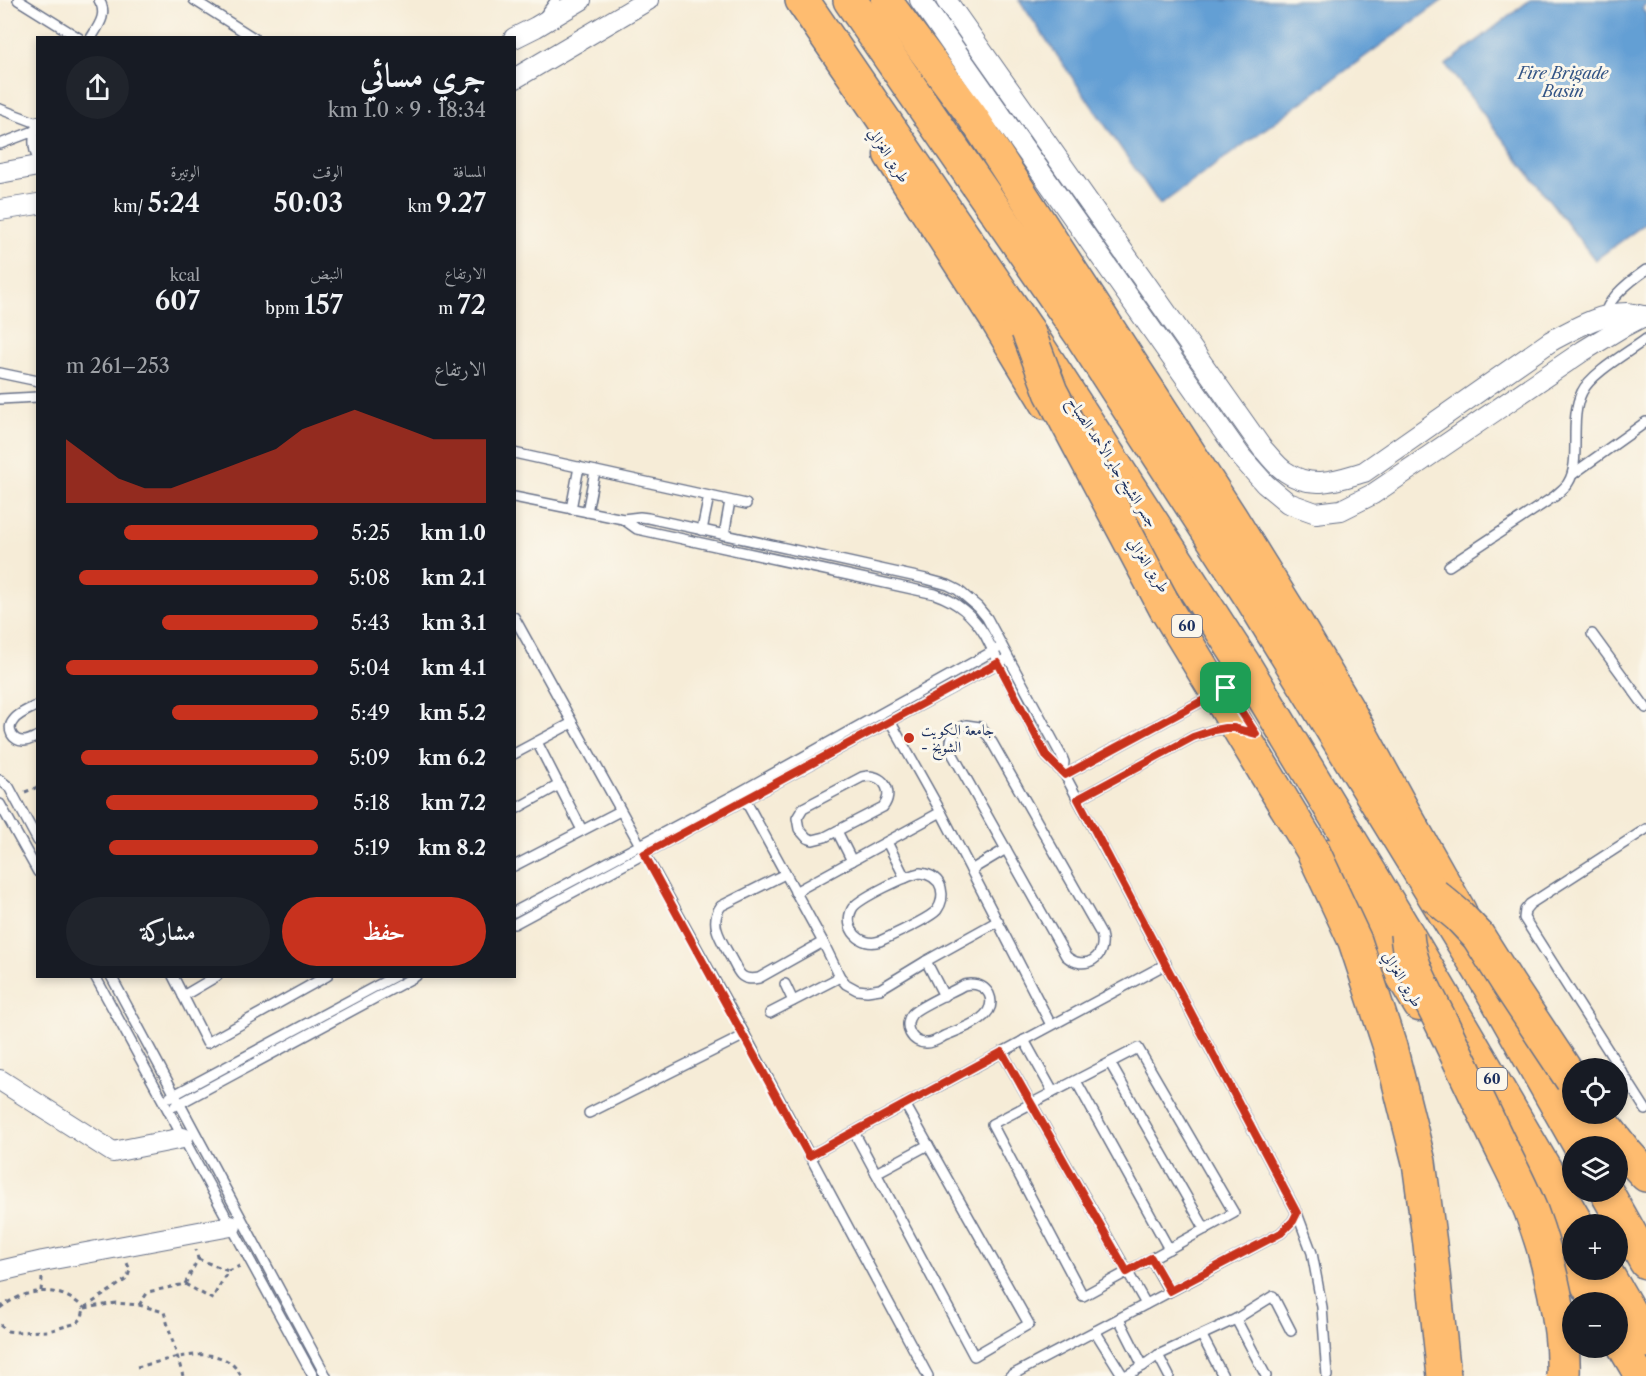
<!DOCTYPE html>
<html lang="ar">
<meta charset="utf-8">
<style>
:root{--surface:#171b24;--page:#20242c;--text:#f1f3f6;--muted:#9ea1a6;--accent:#c8321e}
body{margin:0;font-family:"Libre Caslon Text",Amiri,serif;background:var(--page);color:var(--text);direction:rtl;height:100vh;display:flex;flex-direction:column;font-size:22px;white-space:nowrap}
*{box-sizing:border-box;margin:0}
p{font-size:20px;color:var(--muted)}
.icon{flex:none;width:33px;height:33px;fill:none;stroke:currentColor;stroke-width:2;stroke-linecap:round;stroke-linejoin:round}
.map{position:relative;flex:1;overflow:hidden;direction:ltr}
.drawer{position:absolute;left:36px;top:36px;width:480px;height:942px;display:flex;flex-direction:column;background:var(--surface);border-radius:0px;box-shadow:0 3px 9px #0003;direction:rtl}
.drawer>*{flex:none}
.tools{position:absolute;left:1562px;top:1058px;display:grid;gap:12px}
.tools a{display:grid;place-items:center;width:66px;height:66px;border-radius:50%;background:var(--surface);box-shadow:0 3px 9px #0003;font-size:30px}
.pin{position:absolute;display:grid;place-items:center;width:51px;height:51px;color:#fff;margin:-26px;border-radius:12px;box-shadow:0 3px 9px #0006}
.round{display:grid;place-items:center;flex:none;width:63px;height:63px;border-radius:32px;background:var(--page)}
.headline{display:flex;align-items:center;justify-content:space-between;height:102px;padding:0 30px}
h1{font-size:33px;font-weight:600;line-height:45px}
.figures{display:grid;grid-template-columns:repeat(3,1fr);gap:9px;height:102px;padding:6px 30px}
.figures div{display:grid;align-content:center}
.figures b{font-size:26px;font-weight:600}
.figures small{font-size:16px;font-weight:400}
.figures p{font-size:16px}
.chart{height:168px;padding:12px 30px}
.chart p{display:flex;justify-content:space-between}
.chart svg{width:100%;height:108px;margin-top:6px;fill:var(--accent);opacity:.7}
.button{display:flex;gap:12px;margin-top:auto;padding:12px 30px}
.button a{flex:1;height:69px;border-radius:36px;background:var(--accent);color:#fff;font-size:24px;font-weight:600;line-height:69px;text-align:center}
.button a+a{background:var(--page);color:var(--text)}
ul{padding:0 30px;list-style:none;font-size:20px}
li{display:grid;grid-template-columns:96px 72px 1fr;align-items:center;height:45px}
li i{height:15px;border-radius:8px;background:var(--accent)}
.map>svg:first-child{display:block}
.water{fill:#649fd4;stroke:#406799;stroke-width:1.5}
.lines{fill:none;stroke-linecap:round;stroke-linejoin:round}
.lane-casing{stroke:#687188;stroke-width:12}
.street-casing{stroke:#687188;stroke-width:22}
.primary-casing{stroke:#687188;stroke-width:33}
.highway-casing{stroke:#687188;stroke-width:36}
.path{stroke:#687188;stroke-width:3;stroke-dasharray:4.5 4.5;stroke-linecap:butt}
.lane{stroke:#fff;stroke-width:9}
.street{stroke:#fff;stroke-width:20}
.primary{stroke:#febc70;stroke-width:30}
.highway{stroke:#febc70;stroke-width:33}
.highway-bridge-casing{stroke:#687188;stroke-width:36;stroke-linecap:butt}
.highway-bridge{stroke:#febc70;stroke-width:33}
.route-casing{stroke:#fff;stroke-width:12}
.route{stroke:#c8321e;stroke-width:8}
.poi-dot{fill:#c8321e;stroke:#fbf7ec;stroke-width:2}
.labels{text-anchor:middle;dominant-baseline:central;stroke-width:6;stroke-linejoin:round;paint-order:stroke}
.shield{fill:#fbf7ec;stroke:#5e6b89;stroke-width:1.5}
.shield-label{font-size:14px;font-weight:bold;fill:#1b2f5e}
.street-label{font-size:15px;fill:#1b2f5e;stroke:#fbf7ec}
.poi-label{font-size:15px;fill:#1b2f5e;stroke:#fbf7ec;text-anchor:start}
.water-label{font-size:16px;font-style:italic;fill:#355687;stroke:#fbf7ec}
</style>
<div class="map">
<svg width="1646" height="1376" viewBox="0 0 1646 1376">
<rect width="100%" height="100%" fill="#fbf7ec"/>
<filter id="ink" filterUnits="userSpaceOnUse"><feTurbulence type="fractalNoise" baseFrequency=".0167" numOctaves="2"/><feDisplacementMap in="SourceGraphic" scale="12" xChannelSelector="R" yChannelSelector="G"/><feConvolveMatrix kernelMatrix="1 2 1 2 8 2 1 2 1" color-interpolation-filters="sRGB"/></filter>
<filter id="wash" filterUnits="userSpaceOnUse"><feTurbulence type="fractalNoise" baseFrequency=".008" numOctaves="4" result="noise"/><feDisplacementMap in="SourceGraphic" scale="24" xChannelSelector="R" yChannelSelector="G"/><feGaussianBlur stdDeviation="1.35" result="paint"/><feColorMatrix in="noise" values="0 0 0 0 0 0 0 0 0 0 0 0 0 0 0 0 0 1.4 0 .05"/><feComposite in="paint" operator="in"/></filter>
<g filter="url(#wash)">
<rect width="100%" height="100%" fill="#f6ecd7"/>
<!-- water -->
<g class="water">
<polygon points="1019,0 1443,0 1160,205"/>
<polygon points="1530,0 1646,0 1646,4 1642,8 1646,14 1646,223 1595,260 1446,65"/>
</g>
</g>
<g filter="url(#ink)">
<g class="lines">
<!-- lane casing -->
<g class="lane-casing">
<g id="lane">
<polyline points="18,0 79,38"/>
<polyline points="194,0 254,38"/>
<polyline points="545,15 556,0"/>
<path d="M91,38C99,25 108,14 99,0"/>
<polyline points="0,109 37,123"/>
<path d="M38,121C33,134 32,147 38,159"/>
<polyline points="0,144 34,131"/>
<path d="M1605,315C1607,299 1633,279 1646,270"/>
<polyline points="0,373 38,381"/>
<polyline points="0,399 38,397"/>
<polyline points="514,453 746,504"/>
<polyline points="1573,474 1646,422"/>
<polyline points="514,497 623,519 640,517 648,518 926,579 948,585 958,590 978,607 987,618 1062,757 1064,762 1063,772"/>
<polyline points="571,509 579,467"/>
<polyline points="587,512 595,471"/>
<path d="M623,519L637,529L935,594C958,602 973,615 985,635L1047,757L1065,775L1297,1213L1312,1253L1322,1307L1327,1376"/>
<polyline points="702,530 709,496"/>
<polyline points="724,535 730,501"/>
<path d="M1449,566L1555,496C1559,492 1565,488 1568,483C1582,462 1568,419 1582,392C1591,373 1629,352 1646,339"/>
<polyline points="514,617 745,1035 928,1376"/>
<polyline points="1592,634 1646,708"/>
<path d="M38,705C30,709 17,714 13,721C6,729 13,742 24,741C29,741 33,738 38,736"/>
<polyline points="890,721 941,812 1051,1025"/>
<path d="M966,725L980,727L989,737L1101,934C1108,958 1084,972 1066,956L952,753C948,740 953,730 966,725Z"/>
<polyline points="537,742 582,830"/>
<polyline points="514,754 572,723"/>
<polyline points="1065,775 1213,695"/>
<path d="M868,776C885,776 894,793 883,807L825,837L813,840L807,838L799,829L797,818L803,808L862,777Z"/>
<polyline points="0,780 9,787 38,841"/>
<polyline points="743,796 823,942 840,977 846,984 857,990 867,991 880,989 926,961 998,921"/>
<polyline points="1078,799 1193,737 1214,730 1229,728"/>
<polyline points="0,804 38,872"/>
<polyline points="514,810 559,785"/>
<polyline points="1646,829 1530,904 1525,910 1524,918 1646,1110"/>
<polyline points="837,831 852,861"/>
<polyline points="887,842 905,878"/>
<polyline points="514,866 620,811"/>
<polyline points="971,870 1006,849"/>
<path d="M920,873C929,874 938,878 941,888C943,896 942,903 937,910C930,918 891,936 880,941C861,948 842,928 852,909C857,899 908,875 920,873Z"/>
<path d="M785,874L721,906C708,924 722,941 731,958C734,963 737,971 741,975C746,980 753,979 759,978L823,942"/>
<polyline points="795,892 941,812"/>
<polyline points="514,912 740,792 997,649"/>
<polyline points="514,924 1004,660"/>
<polyline points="926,961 944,996"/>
<polyline points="95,976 313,1376"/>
<polyline points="111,976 326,1376"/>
<polyline points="173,976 207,1043 327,976"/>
<polyline points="785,984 793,1001"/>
<path d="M970,984C978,984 985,987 989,994C1000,1018 960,1029 944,1036C939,1039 933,1043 927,1043C912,1044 902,1026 912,1014C917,1007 954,991 964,985Z"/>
<polyline points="183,996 217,976"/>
<polyline points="770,1013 840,977"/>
<polyline points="1024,1040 1053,1092"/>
<polygon points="1138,1048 1234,1213 1083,1296 992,1124"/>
<polyline points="1002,1052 1146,1304"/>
<polyline points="1110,1063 1205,1229"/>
<polyline points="1076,1081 1169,1249"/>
<polyline points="170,1097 395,976"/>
<polyline points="175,1106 416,976"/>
<polyline points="589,1113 745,1035"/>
<polyline points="854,1132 974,1356 1029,1324 905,1104"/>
<polyline points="809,1156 1166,964"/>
<polyline points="876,1173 928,1145"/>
<polyline points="1151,1259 1169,1291"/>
<polyline points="1119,1319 1143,1366"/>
<polyline points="1236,1319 1266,1376"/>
<polyline points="1095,1331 1123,1376"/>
<polyline points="1202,1336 1223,1376"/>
<polyline points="1158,1355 1169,1376"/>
<polyline points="1010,1376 1281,1233 1293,1221 1297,1213"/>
<polyline points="1125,1376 1143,1366 1158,1355 1236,1319 1273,1296 1291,1331"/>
</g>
</g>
<!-- street casing -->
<g class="street-casing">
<g id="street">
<polyline points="920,0 1242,458 1265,484 1288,503 1316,513 1341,510 1373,494 1583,351 1619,329 1644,316"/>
<path d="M946,0L1262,448C1270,456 1277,467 1286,472C1312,490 1337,480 1364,472L1551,341C1574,329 1600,313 1627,313C1633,314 1640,315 1646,317"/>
<polyline points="514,38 536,27 581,0"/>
<polyline points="514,79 648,0"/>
<polyline points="0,173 38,166"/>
<polyline points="0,210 38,204"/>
<polyline points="0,1080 113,1152 183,1138"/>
<polyline points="0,1271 43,1261 231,1226"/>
</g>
</g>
<!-- primary casing -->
<g class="primary-casing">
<g id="primary">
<polyline points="886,0 972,116 1232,517 1296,620 1351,713 1409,819 1461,911"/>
<polyline points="889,155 994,318 1046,404"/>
<polyline points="1328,854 1419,1006"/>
<polyline points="1536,1201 1572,1261"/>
<polyline points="1577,1269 1596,1302"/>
<polyline points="1617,1337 1640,1376"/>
</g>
</g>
<!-- highway casing -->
<g class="highway-casing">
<g id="highway">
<polyline points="802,0 1028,331 1243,663 1407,934 1577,1224"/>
<polyline points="850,0 1080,333 1254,602 1489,985 1580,1146"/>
<polyline points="1595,1113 1626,1153 1646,1175"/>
<polyline points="1606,1191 1646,1262"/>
<polyline points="1604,1269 1646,1341"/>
</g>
</g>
<!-- path -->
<g class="path">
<polyline points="25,792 38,787"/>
<polyline points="198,1259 228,1271"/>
<polyline points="185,1284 198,1259 196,1250"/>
<polyline points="41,1291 42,1278"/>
<polyline points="139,1305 148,1292 185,1284 212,1299 228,1271 240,1266"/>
<path d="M0,1308C27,1288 58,1284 84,1308"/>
<polyline points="85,1308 116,1303 139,1305 164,1312 183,1376"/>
<polyline points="0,1325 7,1331 15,1332 49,1331 77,1323 82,1318 84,1308 127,1279 130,1270 127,1263"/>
<path d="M137,1367C169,1360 222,1339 241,1376"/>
</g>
<!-- lane -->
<use href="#lane" class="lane"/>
<!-- street -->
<use href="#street" class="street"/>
<!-- primary -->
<use href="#primary" class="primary"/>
<!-- highway -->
<use href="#highway" class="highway"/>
<!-- highway-bridge casing -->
<g class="highway-bridge-casing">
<g id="highway-bridge">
<polyline points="1028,331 1051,392 1166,609 1312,849 1355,941 1390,1047 1419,1162 1430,1244 1444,1376"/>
<polyline points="1434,895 1459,916 1478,936 1509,985 1572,1080"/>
<path d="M1407,934C1409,969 1431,999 1445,1030C1462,1066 1479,1102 1496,1137C1508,1162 1521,1186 1531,1211C1549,1259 1565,1325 1563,1376"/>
</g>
</g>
<!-- highway-bridge -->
<use href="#highway-bridge" class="highway-bridge"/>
</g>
</g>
<g class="lines" filter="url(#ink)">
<!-- route casing -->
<g class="route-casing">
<polygon id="route" points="998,663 1047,757 1065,775 1226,688 1256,734 1234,728 1225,728 1214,730 1193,737 1078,799 1297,1213 1293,1221 1281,1233 1170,1291 1151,1258 1127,1272 1002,1052 809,1156 644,854"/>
</g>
<!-- route -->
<use href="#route" class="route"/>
</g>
<!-- markers -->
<circle class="poi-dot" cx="909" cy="738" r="6"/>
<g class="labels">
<!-- shield labels -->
<g class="shield">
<rect x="1172" y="615" width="30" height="22" rx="4.5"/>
<rect x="1477" y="1068" width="30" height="22" rx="4.5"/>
</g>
<g class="shield-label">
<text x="1187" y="626">60</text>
<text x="1492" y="1079">60</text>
</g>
<!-- street labels -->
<g class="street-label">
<text transform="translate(889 155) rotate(57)">طريق الغزالي</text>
<text transform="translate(1113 462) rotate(57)">جسر الشيخ جابر الأحمد الصباح</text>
<text transform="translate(1149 565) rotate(57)">طريق الغزالي</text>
<text transform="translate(1403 979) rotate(59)">طريق الغزالي</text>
</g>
<!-- poi labels -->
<g class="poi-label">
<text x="921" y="729">جامعة الكويت<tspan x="921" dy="17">- الشويخ</tspan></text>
</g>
<!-- water labels -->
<g class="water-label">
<text x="1563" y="73">Fire Brigade<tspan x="1563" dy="18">Basin</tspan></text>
</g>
</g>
</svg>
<div class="tools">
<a><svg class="icon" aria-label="locate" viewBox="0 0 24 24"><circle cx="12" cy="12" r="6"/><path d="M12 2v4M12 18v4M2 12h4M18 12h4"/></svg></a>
<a><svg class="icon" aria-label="layers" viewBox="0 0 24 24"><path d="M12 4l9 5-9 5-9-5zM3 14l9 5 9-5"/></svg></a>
<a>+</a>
<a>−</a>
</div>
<div class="pin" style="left:1226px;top:688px;background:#1e9e55"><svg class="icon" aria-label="arrive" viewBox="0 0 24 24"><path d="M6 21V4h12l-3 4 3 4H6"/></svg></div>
<section class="drawer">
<div class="headline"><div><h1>جري مسائي</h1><p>18:34 · 9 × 1.0 km</p></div><a class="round"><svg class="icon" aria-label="share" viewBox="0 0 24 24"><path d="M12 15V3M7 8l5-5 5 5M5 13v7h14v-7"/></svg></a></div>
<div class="figures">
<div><p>المسافة</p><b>9.27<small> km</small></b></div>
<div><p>الوقت</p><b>50:03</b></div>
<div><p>الوتيرة</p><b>5:24<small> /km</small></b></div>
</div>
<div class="figures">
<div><p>الارتفاع</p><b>72<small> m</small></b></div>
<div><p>النبض</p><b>157<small> bpm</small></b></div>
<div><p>kcal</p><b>607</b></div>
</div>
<div class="chart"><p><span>الارتفاع</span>253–261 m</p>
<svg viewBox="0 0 160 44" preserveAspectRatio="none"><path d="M0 44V18L10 26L20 34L30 38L40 38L50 34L60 30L70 26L80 22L90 14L100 10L110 6L120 10L130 14L140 18L150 18L160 18V44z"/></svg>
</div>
<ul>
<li><b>1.0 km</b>5:25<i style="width:77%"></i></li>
<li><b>2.1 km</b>5:08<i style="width:95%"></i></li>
<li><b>3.1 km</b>5:43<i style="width:62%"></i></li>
<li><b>4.1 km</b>5:04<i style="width:100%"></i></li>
<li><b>5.2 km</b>5:49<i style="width:58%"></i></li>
<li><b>6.2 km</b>5:09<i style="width:94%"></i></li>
<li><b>7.2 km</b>5:18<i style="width:84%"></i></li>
<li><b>8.2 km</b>5:19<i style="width:83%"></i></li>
</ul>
<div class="button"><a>حفظ</a><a>مشاركة</a></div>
</section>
</div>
